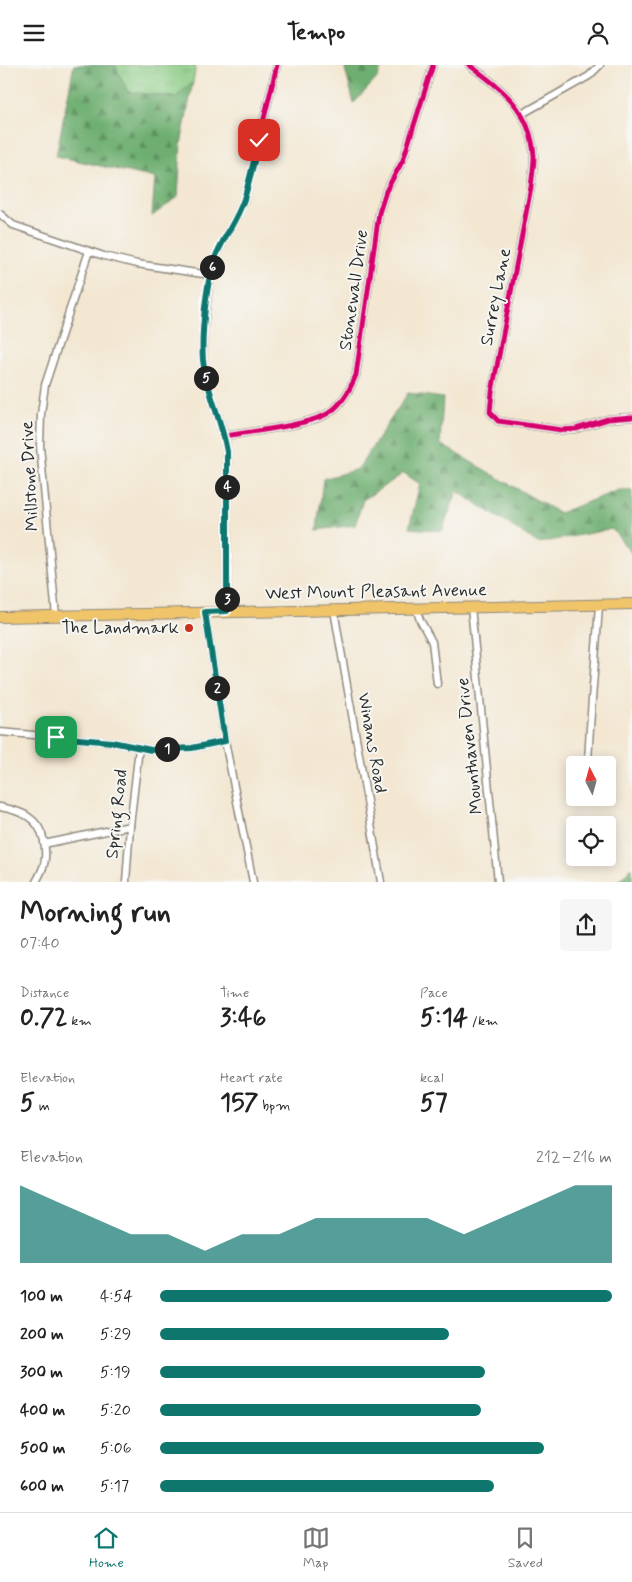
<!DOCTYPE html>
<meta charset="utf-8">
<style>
:root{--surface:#fff;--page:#f6f6f6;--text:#222;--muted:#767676;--line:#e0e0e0;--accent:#0f766e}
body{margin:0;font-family:Mynerve,sans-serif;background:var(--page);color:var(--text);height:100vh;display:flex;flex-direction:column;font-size:19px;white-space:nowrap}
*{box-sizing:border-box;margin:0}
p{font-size:16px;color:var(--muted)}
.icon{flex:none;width:28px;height:28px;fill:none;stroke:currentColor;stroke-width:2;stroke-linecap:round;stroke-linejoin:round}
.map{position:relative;height:817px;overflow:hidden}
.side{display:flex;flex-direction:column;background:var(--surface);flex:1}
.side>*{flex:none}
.needle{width:32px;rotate:354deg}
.tools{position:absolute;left:566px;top:691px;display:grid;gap:10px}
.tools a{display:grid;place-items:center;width:50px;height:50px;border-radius:5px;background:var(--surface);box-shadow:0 2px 12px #0003;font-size:25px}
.pin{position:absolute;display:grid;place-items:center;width:42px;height:42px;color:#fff;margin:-21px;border-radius:10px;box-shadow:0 2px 8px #0006}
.km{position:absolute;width:25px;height:25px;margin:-12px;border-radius:50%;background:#222;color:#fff;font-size:14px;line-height:25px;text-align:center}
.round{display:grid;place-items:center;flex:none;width:52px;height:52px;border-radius:5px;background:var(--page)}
.overview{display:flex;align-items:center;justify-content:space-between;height:85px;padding:0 20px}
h1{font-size:28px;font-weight:800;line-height:38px}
.figures{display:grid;grid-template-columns:repeat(3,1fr);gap:8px;height:85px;padding:5px 20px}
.figures div{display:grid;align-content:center}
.figures b{font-size:25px;font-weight:800}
.figures small{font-size:14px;font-weight:400}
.figures p{font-size:14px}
.chart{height:140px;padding:10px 20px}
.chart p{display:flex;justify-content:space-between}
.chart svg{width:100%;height:90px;margin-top:5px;fill:var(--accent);opacity:.7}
ul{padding:0 20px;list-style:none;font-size:16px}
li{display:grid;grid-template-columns:80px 60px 1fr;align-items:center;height:38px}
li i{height:12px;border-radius:6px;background:var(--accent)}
header{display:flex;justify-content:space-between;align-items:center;height:65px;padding:0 20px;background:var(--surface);font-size:22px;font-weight:800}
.tab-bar{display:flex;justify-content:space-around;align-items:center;height:70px;border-top:1px solid var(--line);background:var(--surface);font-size:14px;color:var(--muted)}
.tab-bar a{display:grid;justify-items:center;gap:2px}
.tab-bar .on{color:var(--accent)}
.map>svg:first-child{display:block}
.forest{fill:url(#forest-firs);stroke:#4c6d4e}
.park{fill:url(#park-tufts);stroke:#5a7b57}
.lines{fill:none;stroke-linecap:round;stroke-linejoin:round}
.street-casing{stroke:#8f897e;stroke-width:9}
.primary-casing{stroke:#8f897e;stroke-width:12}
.street{stroke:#fff;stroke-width:6}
.primary{stroke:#f0c469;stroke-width:10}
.cycleway-casing{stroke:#f6f6f2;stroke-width:8}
.cycleway{stroke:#d6006c;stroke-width:5}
.route-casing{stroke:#fff;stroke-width:10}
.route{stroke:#0f766e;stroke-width:6}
.poi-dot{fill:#c8321e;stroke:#f6f6f2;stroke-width:2}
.labels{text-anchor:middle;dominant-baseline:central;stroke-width:4;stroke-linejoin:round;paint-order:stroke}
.street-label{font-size:18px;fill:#2b2b2b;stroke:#f6f6f2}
.poi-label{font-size:18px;fill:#2b2b2b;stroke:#f6f6f2;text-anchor:end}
</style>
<header><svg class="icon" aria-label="menu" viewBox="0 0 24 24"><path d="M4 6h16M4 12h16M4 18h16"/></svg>Tempo<svg class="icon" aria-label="person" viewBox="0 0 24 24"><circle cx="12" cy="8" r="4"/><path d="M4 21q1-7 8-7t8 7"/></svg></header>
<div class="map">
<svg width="632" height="817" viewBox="0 0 632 817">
<defs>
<pattern id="forest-firs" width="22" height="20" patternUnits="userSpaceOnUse" patternTransform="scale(1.25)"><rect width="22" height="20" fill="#6eaf71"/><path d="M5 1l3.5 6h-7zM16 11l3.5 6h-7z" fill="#5b8f5d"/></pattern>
<pattern id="park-tufts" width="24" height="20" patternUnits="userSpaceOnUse" patternTransform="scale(1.25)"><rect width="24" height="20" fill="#89cb83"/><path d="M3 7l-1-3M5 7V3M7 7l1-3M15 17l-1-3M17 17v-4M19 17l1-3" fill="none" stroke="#76ae71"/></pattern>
</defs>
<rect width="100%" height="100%" fill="#f6f6f2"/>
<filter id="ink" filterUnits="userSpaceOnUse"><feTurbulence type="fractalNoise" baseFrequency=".02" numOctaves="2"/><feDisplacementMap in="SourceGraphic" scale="10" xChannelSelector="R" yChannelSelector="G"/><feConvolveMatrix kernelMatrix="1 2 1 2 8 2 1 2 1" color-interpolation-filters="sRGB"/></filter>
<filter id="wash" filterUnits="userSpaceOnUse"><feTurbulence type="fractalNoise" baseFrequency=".0096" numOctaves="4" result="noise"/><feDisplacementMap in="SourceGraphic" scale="20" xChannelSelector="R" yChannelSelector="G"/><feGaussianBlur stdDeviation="1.12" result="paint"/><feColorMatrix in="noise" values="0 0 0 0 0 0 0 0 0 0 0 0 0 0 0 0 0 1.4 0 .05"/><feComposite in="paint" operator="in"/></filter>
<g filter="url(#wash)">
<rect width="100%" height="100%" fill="#f3e7d2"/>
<!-- forest -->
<g class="forest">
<polygon points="74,0 115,0 128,27 176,32 193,17 181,79 178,132 152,151 155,113 56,91"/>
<polygon points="344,0 382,0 378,12 354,38"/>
<polygon points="408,328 443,333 440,379 559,448 619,425 632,425 632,489 612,464 538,478 457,426 442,466 409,463 420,419 404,408 363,435 355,460 317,465 323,414 358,404"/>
<polygon points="632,802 632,817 617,817"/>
</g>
<!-- park -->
<polygon class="park" points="115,0 196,0 193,17 176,32 128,27"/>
</g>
<g filter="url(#ink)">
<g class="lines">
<!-- street casing -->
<g class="street-casing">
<g id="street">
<path d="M469,0C503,24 531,46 534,91C534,101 532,112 531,122L492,327L490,347L498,356L562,365L576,364L608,354L632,352"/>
<polyline points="522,49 589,11 600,0"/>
<polyline points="0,149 13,160 104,191 137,199 210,210"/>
<path d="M225,371C248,367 312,360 330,347C343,338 350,325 356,310L379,148L386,126L403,95L433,0"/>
<polyline points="471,542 498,817"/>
<polyline points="416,543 420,555 432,577 437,619"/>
<polyline points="334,545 381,817"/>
<polyline points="227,546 227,387 225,371 207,319 203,294 203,269 210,210 214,195 244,136 277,0"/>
<polyline points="205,547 225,676 253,817"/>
<polyline points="56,551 40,381 41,349 45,320 89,186"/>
<polyline points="0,667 112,677 151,685 192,683 225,676"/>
<path d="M588,700C590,646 596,593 599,539"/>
<polyline points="587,733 587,732"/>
<path d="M0,742C21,746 39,752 44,776C47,794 45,801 36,817"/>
<polyline points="44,779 130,761"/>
<polyline points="126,817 130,761 139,683"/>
</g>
</g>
<!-- primary casing -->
<g class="primary-casing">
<polyline id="primary" points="0,552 632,539"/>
</g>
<!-- street -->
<use href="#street" class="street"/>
<!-- primary -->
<use href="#primary" class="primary"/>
<!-- cycleway casing -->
<g class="cycleway-casing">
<g id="cycleway">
<path d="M469,0C503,24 531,46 534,91C534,101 532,112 531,122L492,327L490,347L498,356L562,365L576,364L608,354L632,352"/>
<path d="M225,371C248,367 312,360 330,347C343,338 350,325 356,310L379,148L386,126L403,95L433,0"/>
<polyline points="227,546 227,387 225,371 207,319 203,294 203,269 210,210 214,195 244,136 277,0"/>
</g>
</g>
<!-- cycleway -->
<use href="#cycleway" class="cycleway"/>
</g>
</g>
<g class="lines" filter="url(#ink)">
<!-- route casing -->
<g class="route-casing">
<path id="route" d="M56,672L112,677L151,685L192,683L225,676L205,547L227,546V387C222,356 207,327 203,295C201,271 206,219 214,196C221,175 237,156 244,134C250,115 254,95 259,75"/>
</g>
<!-- route -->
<use href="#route" class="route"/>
</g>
<!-- markers -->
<circle class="poi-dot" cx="189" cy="563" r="5"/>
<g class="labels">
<!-- street labels -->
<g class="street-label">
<text transform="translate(354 225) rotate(-82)">Stonewall Drive</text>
<text transform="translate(496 232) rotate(-79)">Surrey Lane</text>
<text transform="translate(30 411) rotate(-93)">Millstone Drive</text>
<text transform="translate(376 527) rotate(-1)">West Mount Pleasant Avenue</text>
<text transform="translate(372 678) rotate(80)">Winans Road</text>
<text transform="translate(470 681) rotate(-96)">Mounthaven Drive</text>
<text transform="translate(117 749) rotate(-84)">Spring Road</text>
</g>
<!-- poi labels -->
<g class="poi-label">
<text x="179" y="563">The Landmark</text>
</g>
</g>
</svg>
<div class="tools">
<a><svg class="needle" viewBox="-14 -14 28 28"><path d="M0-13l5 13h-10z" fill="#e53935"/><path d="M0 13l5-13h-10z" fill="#767676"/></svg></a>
<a><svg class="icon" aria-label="locate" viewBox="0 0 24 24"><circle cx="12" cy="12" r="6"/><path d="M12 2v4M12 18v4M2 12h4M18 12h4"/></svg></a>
</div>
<div class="pin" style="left:56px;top:672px;background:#1e9e55"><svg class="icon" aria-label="arrive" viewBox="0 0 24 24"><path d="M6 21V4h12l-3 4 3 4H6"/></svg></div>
<div class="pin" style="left:259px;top:75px;background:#d93025"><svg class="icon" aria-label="check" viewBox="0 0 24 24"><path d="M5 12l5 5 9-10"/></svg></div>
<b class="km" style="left:167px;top:684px">1</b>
<b class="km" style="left:217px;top:623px">2</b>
<b class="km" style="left:227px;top:534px">3</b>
<b class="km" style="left:227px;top:422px">4</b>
<b class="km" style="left:206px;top:313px">5</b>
<b class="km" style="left:212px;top:202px">6</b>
</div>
<section class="side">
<div class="overview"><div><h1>Morning run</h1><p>07:40</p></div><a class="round"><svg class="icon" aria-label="share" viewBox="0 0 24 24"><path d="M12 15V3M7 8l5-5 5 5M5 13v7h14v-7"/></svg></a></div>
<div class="figures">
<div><p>Distance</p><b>0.72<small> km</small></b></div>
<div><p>Time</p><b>3:46</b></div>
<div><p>Pace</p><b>5:14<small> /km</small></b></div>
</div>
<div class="figures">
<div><p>Elevation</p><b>5<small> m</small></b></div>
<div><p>Heart rate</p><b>157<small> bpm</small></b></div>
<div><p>kcal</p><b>57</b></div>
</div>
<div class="chart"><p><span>Elevation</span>212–216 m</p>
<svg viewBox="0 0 160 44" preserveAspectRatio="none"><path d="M0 44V6L10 14L20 22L30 30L40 30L50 38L60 30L70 30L80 22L90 22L100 22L110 22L120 30L130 22L140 14L150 6L160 6V44z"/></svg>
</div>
<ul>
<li><b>100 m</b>4:54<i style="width:100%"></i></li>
<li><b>200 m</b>5:29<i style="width:64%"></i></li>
<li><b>300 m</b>5:19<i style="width:72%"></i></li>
<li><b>400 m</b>5:20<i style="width:71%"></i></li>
<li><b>500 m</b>5:06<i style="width:85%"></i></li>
<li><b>600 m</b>5:17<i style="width:74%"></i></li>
</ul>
</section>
<nav class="tab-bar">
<a class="on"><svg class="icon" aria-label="home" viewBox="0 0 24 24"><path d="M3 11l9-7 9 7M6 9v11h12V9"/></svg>Home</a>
<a><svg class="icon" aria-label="map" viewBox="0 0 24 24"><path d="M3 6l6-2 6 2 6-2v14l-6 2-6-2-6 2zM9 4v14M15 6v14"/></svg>Map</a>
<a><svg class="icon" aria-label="saved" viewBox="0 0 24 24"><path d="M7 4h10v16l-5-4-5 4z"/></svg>Saved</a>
</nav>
